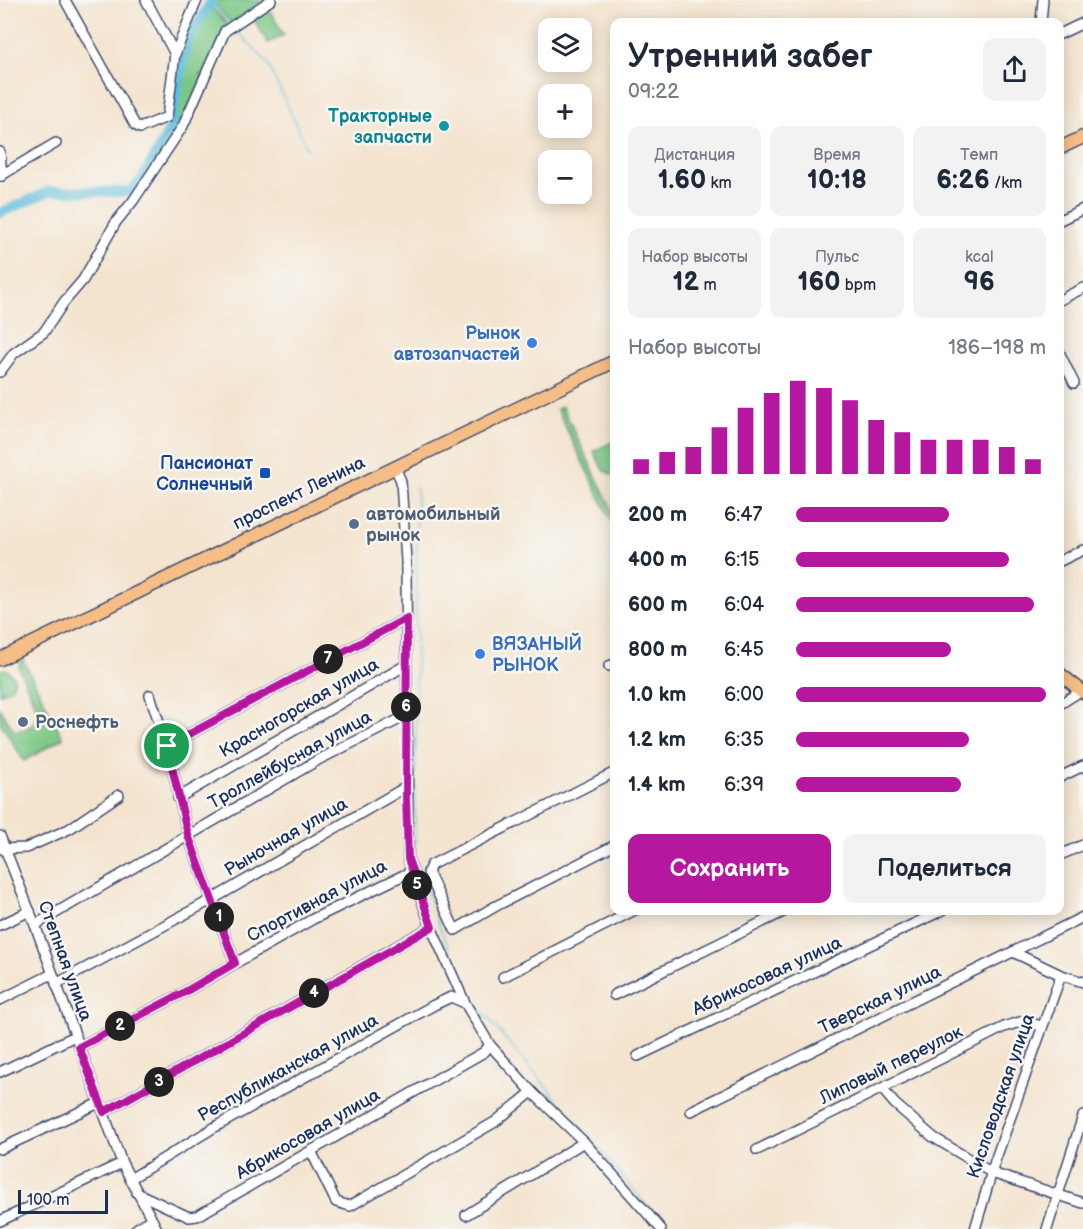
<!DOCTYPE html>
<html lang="ru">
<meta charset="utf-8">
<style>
:root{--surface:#fff;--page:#f2f2f3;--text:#1f2937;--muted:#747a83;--accent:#b5179e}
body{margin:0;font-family:"Balsamiq Sans",sans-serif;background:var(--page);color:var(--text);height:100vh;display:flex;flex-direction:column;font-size:22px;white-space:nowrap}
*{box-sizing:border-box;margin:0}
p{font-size:20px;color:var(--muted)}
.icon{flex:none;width:33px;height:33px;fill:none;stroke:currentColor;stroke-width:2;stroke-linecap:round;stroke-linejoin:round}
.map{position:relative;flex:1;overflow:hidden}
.drawer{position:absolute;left:610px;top:18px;width:454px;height:897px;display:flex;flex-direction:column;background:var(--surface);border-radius:12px;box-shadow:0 3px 15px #0003}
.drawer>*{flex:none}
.controls{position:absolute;left:538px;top:18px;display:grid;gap:12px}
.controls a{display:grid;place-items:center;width:54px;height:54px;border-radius:12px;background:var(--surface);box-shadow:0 3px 15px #0003;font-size:30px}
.scale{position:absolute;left:18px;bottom:15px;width:90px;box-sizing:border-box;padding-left:6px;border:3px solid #1b2f5e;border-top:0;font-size:16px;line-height:21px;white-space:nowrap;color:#1b2f5e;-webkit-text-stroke:4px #f6f6f2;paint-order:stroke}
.pin{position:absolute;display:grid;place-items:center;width:51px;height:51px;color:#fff;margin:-26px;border:3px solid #fff;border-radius:50%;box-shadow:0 2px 6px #0007}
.km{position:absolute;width:30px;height:30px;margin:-15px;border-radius:50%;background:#222;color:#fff;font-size:16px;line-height:30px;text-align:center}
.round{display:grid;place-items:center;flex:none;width:63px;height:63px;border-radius:12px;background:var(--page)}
.headline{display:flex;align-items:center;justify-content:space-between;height:102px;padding:0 18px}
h1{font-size:33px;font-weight:700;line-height:45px}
.stats{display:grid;grid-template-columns:repeat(3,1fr);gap:9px;height:102px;padding:6px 18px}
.stats div{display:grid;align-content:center;border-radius:12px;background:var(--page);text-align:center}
.stats b{font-size:26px;font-weight:700}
.stats small{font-size:16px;font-weight:400}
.stats p{font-size:16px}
.chart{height:168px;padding:12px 18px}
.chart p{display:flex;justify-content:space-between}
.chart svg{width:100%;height:108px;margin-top:6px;stroke:var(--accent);stroke-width:6}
.action{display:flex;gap:12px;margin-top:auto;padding:12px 18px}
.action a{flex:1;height:69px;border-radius:12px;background:var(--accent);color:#fff;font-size:24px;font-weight:700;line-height:69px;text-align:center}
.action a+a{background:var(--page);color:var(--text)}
ul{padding:0 18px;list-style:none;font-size:20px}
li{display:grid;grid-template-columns:96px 72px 1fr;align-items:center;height:45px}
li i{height:15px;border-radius:8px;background:var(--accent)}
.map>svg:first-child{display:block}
.green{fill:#7bc785;stroke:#4b7b72;stroke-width:1.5}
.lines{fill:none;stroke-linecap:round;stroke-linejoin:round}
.stream{stroke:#5ebedc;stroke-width:1.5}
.river{stroke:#5ebedc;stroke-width:10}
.minor-casing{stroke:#3c4a6f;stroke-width:12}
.major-casing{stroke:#3c4a6f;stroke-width:15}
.minor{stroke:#fff;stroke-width:9}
.major{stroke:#f5be86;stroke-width:12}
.route-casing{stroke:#fff;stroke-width:12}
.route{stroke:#b5179e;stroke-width:8}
.culture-dot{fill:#0f9aa8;stroke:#f6f6f2;stroke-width:2}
.shop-dot{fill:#3f7fe0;stroke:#f6f6f2;stroke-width:2}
.transit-dot{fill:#1a4fb4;stroke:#f6f6f2;stroke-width:2}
.service-dot{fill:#5c6f8a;stroke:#f6f6f2;stroke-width:2}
.labels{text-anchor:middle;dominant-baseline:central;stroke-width:5;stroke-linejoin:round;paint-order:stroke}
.culture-label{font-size:18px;font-weight:bold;fill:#0d838f;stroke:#f6f6f2;text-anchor:end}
.shop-label{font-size:18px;font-weight:bold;fill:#366cbe;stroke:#f6f6f2;text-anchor:end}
.transit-label{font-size:18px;font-weight:bold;fill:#164399;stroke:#f6f6f2;text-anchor:end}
.street-label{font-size:18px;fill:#1b2f5e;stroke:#f6f6f2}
.service-label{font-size:18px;font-weight:bold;fill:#4e5e75;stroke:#f6f6f2;text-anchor:start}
</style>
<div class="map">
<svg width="1083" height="1229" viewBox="0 0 1083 1229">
<rect width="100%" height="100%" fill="#f6f6f2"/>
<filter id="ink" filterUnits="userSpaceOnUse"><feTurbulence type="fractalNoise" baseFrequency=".0167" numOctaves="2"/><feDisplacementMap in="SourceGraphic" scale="12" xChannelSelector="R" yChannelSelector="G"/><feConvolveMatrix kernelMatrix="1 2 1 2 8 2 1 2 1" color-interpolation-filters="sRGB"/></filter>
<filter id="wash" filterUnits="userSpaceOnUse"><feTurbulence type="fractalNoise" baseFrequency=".008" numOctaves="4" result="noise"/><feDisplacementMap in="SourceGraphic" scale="24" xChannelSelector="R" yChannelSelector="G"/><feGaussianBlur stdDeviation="1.35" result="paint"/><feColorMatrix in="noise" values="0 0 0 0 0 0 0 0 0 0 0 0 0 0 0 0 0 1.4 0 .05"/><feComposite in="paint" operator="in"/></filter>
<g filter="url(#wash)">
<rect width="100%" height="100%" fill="#f4e4cf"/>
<!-- green -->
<g class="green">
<polygon points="214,0 260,0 261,3 232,23 212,3"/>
<polygon points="211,6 228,25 204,75 199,74 204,76 182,124 175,118 175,113 189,39"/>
<polygon points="267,6 284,35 268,43 251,15"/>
<polygon points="562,406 615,516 615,529 557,409"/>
<polygon points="615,441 615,474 612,475 603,470 594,451"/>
<path d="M23,660L63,738L24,761L0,722V709L14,731C23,732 34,726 37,717V709L19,668L20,661Z"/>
<path d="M5,669C21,679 14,689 0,694V671Z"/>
</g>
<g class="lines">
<!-- stream -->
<g class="stream">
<polyline points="211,2 230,23"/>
<polyline points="235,29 267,62 308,150"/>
<polyline points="417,488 415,857 442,933 471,998 667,1229"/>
</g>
<!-- river -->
<polyline class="river" points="0,213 50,191 129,192 141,181 174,122 173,115 187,40 212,0"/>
</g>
</g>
<g filter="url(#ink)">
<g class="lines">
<!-- minor casing -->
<g class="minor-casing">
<g id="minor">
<polyline points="65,0 135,125 140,128 167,117"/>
<polyline points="146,0 175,54 167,117"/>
<polyline points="1041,22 1043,0"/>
<polyline points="1060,34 1083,23"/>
<polyline points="175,54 197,0"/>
<polyline points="0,152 2,176"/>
<polyline points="0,176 56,143"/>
<polyline points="1060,220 1083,209"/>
<polyline points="1060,300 1083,288"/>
<polyline points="1060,354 1074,383"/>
<polyline points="0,372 14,353 44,332 64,302 83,280 116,222 133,201 183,126 225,31 271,0"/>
<polyline points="395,467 401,481 406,561 408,859 431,927 465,1003 490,1045 532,1092 584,1142 661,1229"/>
<polyline points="1060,561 1083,550"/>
<polyline points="609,666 615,664"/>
<polyline points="150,695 167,746 188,835 235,963"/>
<polyline points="1060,704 1076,694"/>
<polyline points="167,746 407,618"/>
<polyline points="615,772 431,865 428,872 455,930 496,906 615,845"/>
<polyline points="1060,777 1083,766"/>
<polyline points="178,798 406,665"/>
<polyline points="0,836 35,925 122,1163 157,1229"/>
<polyline points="2,849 26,848 69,829 119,795"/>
<polyline points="1060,855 1083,845"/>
<polyline points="0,925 30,911"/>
<polyline points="35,925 318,760 406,716"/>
<polyline points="1013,952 1061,975 1083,982"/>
<polyline points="503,977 635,910"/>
<polyline points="56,984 213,899 406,787"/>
<polyline points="614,995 787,910"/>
<polyline points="0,1000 52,974"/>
<polyline points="79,1047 183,993 313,919 412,871"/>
<polyline points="638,1056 943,910"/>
<polyline points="0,1072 75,1036"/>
<polyline points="883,1090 895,1104 933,1137 992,1173 1083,1203"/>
<polyline points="691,1111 1083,917"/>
<polyline points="104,1112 431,927"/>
<polyline points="0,1149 99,1103"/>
<path d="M757,1150C839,1109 922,1069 1004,1027L1023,1021L1042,1026"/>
<polyline points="311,1151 336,1202 350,1206 495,1122 532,1092"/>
<polyline points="130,1179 215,1127 434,1005 451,997 465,1003"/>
<polyline points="137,1193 189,1217 197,1216 484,1052 490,1045"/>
<polyline points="466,1215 584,1142"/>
<polyline points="0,1221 122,1163"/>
<polyline points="136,1229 151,1219"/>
<polyline points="975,1229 995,1161 1061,975"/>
<polyline points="1047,1229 1083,1116"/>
</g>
</g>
<!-- major casing -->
<g class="major-casing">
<g id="major">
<polyline points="1060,148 1083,137"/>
<polyline points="0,659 615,361"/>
<polyline points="1060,674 1083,692"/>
</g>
</g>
<!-- minor -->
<use href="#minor" class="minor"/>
<!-- major -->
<use href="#major" class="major"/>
</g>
</g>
<g class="lines" filter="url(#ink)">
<!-- route casing -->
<g class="route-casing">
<polygon id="route" points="407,618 406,796 408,859 432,927 104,1112 79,1047 183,993 235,963 188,835 167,746"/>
</g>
<!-- route -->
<use href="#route" class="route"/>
</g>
<!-- markers -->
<circle class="culture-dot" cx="444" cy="126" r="6"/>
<g class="shop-dot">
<circle cx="532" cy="343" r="6"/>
<circle cx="480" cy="654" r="6"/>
</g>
<rect class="transit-dot" x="259" y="467" width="12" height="12" rx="3"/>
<g class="service-dot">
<circle cx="354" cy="524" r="6"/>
<circle cx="23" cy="722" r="6"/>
</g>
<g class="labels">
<!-- culture labels -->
<g class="culture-label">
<text x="432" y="116">Тракторные<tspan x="432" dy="21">запчасти</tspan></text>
</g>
<!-- shop labels -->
<g class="shop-label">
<text x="520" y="333">Рынок<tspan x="520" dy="21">автозапчастей</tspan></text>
<text x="492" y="644" text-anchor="start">ВЯЗАНЫЙ<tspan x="492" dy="21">РЫНОК</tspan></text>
</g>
<!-- transit labels -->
<g class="transit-label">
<text x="253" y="463">Пансионат<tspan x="253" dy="21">Солнечный</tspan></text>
</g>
<!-- street labels -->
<g class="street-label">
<text transform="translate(299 493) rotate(-26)">проспект Ленина</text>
<text transform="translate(299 708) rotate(-30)">Красногорская улица</text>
<text transform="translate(290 760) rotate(-29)">Троллейбусная улица</text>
<text transform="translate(286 837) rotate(-30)">Рыночная улица</text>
<text transform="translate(317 901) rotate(-28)">Спортивная улица</text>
<text transform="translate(65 961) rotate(70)">Степная улица</text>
<text transform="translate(767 976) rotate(-25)">Абрикосовая улица</text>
<text transform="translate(880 1000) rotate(-26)">Тверская улица</text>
<text transform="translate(891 1065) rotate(-26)">Липовый переулок</text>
<text transform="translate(288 1068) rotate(-29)">Республиканская улица</text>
<text transform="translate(1001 1096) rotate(-71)">Кисловодская улица</text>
<text transform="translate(308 1134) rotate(-30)">Абрикосовая улица</text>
</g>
<!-- service labels -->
<g class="service-label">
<text x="366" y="514">автомобильный<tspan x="366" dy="21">рынок</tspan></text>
<text x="35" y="722">Роснефть</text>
</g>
</g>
</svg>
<div class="controls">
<a><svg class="icon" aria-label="layers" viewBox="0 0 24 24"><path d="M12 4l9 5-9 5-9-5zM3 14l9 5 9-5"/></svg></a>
<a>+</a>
<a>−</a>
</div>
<div class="scale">100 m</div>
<div class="pin" style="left:167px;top:746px;background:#1e9e55"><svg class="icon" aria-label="arrive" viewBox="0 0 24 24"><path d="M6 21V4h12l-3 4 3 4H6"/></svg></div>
<b class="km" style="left:219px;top:917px">1</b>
<b class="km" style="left:120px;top:1026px">2</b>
<b class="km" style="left:159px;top:1082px">3</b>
<b class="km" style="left:314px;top:993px">4</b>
<b class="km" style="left:417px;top:885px">5</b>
<b class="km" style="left:406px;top:707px">6</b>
<b class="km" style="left:328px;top:659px">7</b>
<section class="drawer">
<div class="headline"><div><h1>Утренний забег</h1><p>09:22</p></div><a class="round"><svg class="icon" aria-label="share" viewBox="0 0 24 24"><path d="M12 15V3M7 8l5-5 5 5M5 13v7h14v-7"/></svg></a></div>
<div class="stats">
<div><p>Дистанция</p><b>1.60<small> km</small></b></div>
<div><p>Время</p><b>10:18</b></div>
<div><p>Темп</p><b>6:26<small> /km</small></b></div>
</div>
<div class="stats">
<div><p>Набор высоты</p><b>12<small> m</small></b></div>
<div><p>Пульс</p><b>160<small> bpm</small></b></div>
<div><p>kcal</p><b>96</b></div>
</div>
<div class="chart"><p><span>Набор высоты</span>186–198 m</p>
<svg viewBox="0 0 160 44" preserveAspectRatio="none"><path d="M5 44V38M15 44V35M25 44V33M35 44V25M45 44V17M55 44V11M65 44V6M75 44V9M85 44V14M95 44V22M105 44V27M115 44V30M125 44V30M135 44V30M145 44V33M155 44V38"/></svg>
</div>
<ul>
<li><b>200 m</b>6:47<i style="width:61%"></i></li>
<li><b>400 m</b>6:15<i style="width:85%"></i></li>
<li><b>600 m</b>6:04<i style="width:95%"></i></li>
<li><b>800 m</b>6:45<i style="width:62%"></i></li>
<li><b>1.0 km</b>6:00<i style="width:100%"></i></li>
<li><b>1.2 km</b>6:35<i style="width:69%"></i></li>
<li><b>1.4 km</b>6:39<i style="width:66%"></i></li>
</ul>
<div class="action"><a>Сохранить</a><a>Поделиться</a></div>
</section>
</div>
